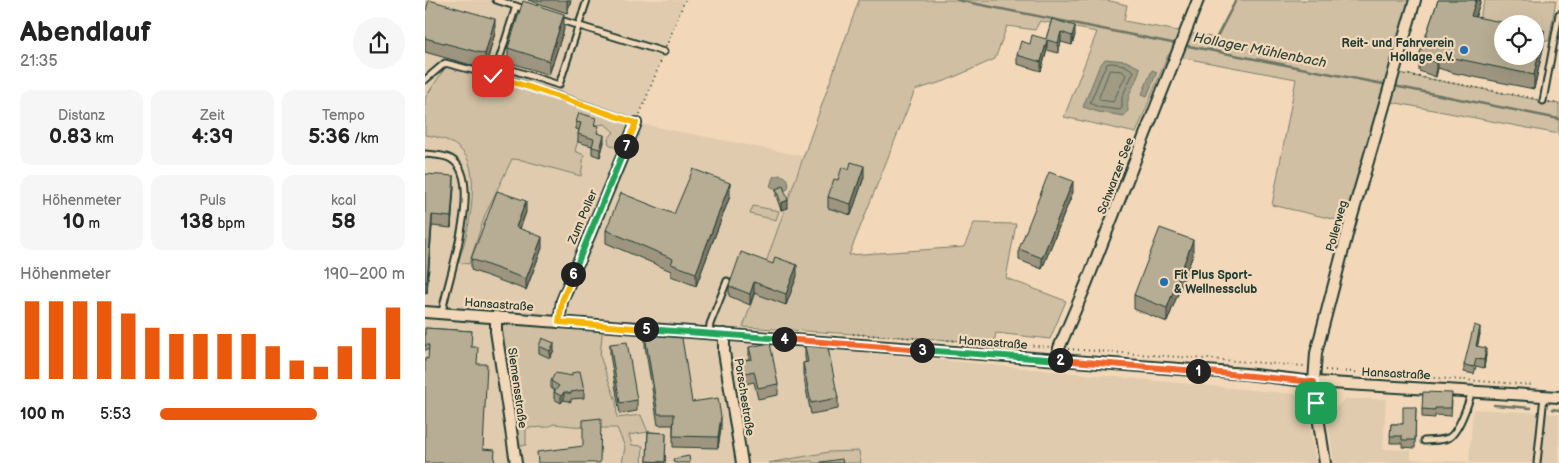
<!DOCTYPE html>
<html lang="de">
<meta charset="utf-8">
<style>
:root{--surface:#fff;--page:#f6f6f6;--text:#222;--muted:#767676;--accent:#ea580c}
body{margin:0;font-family:"Balsamiq Sans",sans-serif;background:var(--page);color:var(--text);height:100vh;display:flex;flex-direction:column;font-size:19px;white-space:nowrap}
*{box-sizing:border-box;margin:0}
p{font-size:16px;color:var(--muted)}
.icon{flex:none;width:28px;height:28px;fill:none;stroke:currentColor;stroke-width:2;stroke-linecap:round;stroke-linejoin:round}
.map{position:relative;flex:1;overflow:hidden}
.side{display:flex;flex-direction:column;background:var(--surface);width:425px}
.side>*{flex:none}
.fabs{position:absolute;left:1069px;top:15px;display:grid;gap:10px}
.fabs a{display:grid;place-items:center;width:50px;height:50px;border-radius:50%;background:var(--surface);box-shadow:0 5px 20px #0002;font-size:25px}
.pin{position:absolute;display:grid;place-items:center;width:42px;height:42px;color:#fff;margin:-21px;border-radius:10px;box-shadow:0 2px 8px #0006}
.km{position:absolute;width:25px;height:25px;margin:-12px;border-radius:50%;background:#222;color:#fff;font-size:14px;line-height:25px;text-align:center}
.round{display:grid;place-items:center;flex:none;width:52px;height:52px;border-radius:26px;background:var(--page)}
.headline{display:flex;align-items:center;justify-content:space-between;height:85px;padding:0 20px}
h1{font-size:28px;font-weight:600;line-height:38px}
.figures{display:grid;grid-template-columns:repeat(3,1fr);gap:8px;height:85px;padding:5px 20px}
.figures div{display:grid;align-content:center;border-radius:12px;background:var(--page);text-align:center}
.figures b{font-size:21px;font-weight:600}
.figures small{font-size:14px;font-weight:400}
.figures p{font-size:14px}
.chart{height:140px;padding:10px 20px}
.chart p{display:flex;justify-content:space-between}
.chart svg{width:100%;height:90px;margin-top:5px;stroke:var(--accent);stroke-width:6}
ul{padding:0 20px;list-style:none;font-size:16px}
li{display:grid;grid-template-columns:80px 60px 1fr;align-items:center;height:38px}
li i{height:12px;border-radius:6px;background:var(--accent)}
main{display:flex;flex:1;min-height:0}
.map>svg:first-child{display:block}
.built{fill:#e0cbae}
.green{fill:#d0bfa3;stroke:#787e6c}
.water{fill:#9f9b84;stroke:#6c7564}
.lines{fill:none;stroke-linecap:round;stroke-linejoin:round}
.shore{stroke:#526354;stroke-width:1}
.stream{stroke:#6c7564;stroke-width:2.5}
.service-casing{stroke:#1f3d34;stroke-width:9}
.minor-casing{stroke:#1f3d34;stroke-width:14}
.path{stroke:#1f3d34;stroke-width:2;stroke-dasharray:1 4;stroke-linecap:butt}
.service{stroke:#f2d8b9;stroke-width:5}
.minor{stroke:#f2d8b9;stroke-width:10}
.wall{fill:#9d957f;stroke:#1f3d34}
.shaded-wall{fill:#807968;stroke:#1f3d34}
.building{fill:#b7ad94;stroke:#1f3d34}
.split-1-casing{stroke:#fff;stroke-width:10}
.split-2-casing{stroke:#fff;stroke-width:10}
.split-3-casing{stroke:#fff;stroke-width:10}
.split-4-casing{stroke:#fff;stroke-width:10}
.split-5-casing{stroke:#fff;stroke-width:10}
.split-6-casing{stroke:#fff;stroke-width:10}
.split-7-casing{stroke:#fff;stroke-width:10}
.split-8-casing{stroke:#fff;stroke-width:10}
.split-9-casing{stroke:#fff;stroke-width:10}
.split-1{stroke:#f0652b;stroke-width:6}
.split-2{stroke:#f0652b;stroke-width:6}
.split-3{stroke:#22a559;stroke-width:6}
.split-4{stroke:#f0652b;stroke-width:6}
.split-5{stroke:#22a559;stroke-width:6}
.split-6{stroke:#f5b400;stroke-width:6}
.split-7{stroke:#22a559;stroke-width:6}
.split-8{stroke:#f5b400;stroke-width:6}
.split-9{stroke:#f5b400;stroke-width:6}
.poi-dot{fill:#1f6fb2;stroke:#f2d8b9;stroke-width:2}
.labels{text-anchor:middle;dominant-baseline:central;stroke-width:4.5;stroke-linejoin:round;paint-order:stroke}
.poi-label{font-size:12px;font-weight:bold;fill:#1f3d34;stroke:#f2d8b9;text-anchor:end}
.street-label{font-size:12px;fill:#1f3d34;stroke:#f2d8b9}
.water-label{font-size:14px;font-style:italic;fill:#324b40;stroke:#f2d8b9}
</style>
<main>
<section class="side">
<div class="headline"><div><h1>Abendlauf</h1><p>21:35</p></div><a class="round"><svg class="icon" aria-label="share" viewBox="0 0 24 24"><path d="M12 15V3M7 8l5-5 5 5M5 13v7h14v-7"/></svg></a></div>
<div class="figures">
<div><p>Distanz</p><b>0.83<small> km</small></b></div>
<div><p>Zeit</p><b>4:39</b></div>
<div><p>Tempo</p><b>5:36<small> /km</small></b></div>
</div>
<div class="figures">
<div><p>Höhenmeter</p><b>10<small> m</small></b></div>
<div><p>Puls</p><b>138<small> bpm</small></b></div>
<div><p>kcal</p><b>58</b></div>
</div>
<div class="chart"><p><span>Höhenmeter</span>190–200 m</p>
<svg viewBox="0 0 160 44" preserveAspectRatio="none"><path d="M5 44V6M15 44V6M25 44V6M35 44V6M45 44V12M55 44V19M65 44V22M75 44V22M85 44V22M95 44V22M105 44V28M115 44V35M125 44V38M135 44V28M145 44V19M155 44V9"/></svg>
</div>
<ul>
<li><b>100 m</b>5:53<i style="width:64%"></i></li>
</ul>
</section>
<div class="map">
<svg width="1134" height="463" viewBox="0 0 1134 463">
<rect width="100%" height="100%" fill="#f2d8b9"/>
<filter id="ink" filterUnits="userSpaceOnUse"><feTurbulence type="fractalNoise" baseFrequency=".02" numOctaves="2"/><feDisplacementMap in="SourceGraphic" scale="10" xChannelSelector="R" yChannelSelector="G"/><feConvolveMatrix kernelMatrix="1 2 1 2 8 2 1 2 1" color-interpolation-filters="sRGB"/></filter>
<g filter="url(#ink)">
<!-- built -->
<g class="built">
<polygon points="0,0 260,0 211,123 378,156 318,326 317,341 880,395 891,463 0,463"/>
<polygon points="921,399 961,399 958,449 986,450 986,459 1044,462 1048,409 1134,414 1134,463 909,463 902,414"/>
</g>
<!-- green -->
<g class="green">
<polygon points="434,0 681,0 702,5 699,21 791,38 811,0 990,0 969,72 1134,104 1134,134 961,101 925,223 847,205 871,79 743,55 711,133 639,117 672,32 615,21 610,30 582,26 570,59 520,81 490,90 424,255 539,247 549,223 591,224 581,278 641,301 625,339 571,333 569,343 318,327"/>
<polygon points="1060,0 1131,0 1124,41 1110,38 1110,24 1078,24 1051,27"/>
<path d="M20,63L114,90L126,89L207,117L197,142L191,148L184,144L183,139L189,132L180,124L171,125L156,130L150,151L159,155L156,176L97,160L87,159L60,215L44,264L33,262C43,238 57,173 38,152C27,140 15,137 0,135V98L18,71Z"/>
<polygon points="328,206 354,211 351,220 325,214"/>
<polygon points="71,317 178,325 175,356 191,401 192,418 216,415 223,432 204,435 207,445 218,446 217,463 197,463 200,447 192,428 166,428 129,424 122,427 101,428 101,445 88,448"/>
<polygon points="434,451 436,463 388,463 387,461 343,463 404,452"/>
</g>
<!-- water -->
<g class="water">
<path d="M680,59L701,61L715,68C712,85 700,93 703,111L699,116L673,112L658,107L674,67Z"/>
<polygon points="727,70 732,72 722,96 717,94"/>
<path d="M355,175C363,176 365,182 363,189L355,192L345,186L348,177Z"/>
</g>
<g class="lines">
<!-- shore -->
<g class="shore">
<polygon points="687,63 699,65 709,71 697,97 697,108 695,110 673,107 665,103 679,69 682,64"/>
<polygon points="685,70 697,71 701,75 688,102 676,100 674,98"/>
</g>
<!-- stream -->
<g class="stream">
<polyline points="532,0 752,44"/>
<polyline points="758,45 963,85"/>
<polyline points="785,50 811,0"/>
<polyline points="969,86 1134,119"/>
<polyline points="1069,405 1106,408"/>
<polyline points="1127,409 1134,410"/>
</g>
<!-- service casing -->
<g class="service-casing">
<g id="service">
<polyline points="71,0 100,9"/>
<polyline points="132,19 239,52"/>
<polyline points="72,65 134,85 162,0"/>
<polyline points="69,76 91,6"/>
<polyline points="0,80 20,63 82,79 211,123"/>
<polyline points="1118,101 1134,14"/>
<path d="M0,154C8,155 19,155 26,159C61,179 21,282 17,313"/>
<polyline points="284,333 285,324 302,281"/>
<path d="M999,441C1006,440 1016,441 1023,438C1033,434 1044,402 1047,391"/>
<polyline points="1112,463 1119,396"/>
</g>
</g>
<!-- minor casing -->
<g class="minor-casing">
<g id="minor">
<polyline points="0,312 821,374 889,382 1134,397"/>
<polyline points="71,317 71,331 91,463"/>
<polyline points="134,322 137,301 211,123"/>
<polyline points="299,334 299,352 317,463"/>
<polyline points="632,360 634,348 660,287 773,0"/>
<polyline points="900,463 891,403 889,382 891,353 925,223 990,0"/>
</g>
</g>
<!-- path -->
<g class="path">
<polyline points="241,47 260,0"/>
<polyline points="979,74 1112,99"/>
<polyline points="1124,102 1134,104"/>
<polyline points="215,114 237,58"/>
<polyline points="428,334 626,347"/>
<polyline points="643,349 880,366"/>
<polyline points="900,370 1109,385"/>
</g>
<!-- service -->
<use href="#service" class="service"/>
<!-- minor -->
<use href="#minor" class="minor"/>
</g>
<!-- wall -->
<g class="wall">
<polygon points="103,0 146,0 142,13"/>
<polygon points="1013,0 1056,0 1050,17 1119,44 1109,89 1029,73 1013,68 1011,77 994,71 994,56"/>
<polygon points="0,13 70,33 60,69 0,52"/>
<polygon points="627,19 650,35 647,45 636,42 633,53 622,50 616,71 592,64 592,55 605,44 621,39"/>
<polygon points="139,29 124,75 83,62 83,48"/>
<polygon points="151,122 171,125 174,133 179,142 175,157 167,154 167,146 153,142 153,134 154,130 151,129"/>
<polygon points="424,170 439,177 426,215 403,208 403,197 413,180"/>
<polygon points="0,174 29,187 26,228 7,226 2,293 0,293"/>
<polygon points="351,189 363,208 356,210 351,196"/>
<polygon points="648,192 617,269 594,260 594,249"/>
<polygon points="305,196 271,286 246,276 246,271 181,243 181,230 249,214"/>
<polygon points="101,212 95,229 117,248 101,290 46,270 46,259"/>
<polygon points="768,255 742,322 709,309 709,295"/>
<polygon points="372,276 361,305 329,293 325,305 304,296 304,286"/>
<polygon points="0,328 47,331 0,463 4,350 0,350"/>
<polygon points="1055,334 1052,346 1061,355 1059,368 1051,366 1049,374 1039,372 1039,365"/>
<polygon points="220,335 267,402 296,428 293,448 248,447 248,425 233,425 220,346"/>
<polygon points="185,344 212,400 212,411 195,414 185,355"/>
<polygon points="114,346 129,350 125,358 114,353"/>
<polygon points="380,346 413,398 413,409 386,414 378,374 378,363 381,363 380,357"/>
<polygon points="324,347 353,384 353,395 333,399 329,382 316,385 314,372 314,361 324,359"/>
<polygon points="126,381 159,390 159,398 146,399 146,402 139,400 136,403 129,399 129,392 130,391 126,388"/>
<polygon points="1027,401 1026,416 1010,415 1010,418 997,417 997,409"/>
<polygon points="991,407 990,448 977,447 977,443 965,443 966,424 978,424"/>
<polygon points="223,432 241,433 240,463 222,463"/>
</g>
<!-- shaded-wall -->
<g class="shaded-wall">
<polygon points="142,0 146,0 142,13"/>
<polygon points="1051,0 1056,0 1046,31 1046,16"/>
<polygon points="139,14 139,29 124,75 124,61"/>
<polygon points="70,19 70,33 60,69 60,54"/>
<polygon points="650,26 650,35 647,45 647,36"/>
<polygon points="1119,30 1119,44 1109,89 1109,75"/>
<polygon points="636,32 636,42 633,53 633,43"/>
<polygon points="622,40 622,50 616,71 616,62"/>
<polygon points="1013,53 1013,68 1011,77 1011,63"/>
<polygon points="179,135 179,142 175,157 175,149"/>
<polygon points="439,166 439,177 426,215 426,204"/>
<polygon points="29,176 29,187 26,228 26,217"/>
<polygon points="648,181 648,192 617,269 617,258"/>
<polygon points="305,183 305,196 271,286 271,273"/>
<polygon points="363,200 363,208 356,210 356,203"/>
<polygon points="101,201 101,212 91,238 91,227"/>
<polygon points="7,215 7,226 2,293 2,282"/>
<polygon points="117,237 117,248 101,290 101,279"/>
<polygon points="768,240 768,255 742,322 742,308"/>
<polygon points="372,265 372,276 361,305 361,294"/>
<polygon points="329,282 329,293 325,305 325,294"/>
<polygon points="1055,327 1055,334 1051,354 1051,346"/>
<polygon points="129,343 129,350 125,358 125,351"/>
<polygon points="1061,348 1061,355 1059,368 1059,360"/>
<polygon points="139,392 139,400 136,403 136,396"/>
<polygon points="296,417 296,428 293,448 293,437"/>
</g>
<!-- building -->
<g class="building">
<polygon points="4,0 70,19 60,54 0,38 0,13"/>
<polygon points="1013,0 1051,0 1046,16 1086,24 1078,24 1078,56 1110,56 1110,28 1119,30 1109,75 1029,58 1013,53 1011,63 994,56"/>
<polygon points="98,1 139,14 124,61 83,48"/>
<polygon points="627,19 650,26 647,36 636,32 633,43 622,40 616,62 592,55 596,41 605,44 607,35 621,39"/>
<polygon points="154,113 171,118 169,125 174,126 172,133 179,135 175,149 167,147 169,139 153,134 156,123 151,122"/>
<polygon points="426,162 439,166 426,204 403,197 409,179 413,180 417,167 424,170"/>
<polygon points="268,169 305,183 271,273 246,264 248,259 181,230 196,193 249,214"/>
<polygon points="624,172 648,181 617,258 594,249"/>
<polygon points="0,174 29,176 26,217 7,215 2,282 0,282"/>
<polygon points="358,186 363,200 356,203 351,189"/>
<polygon points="72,191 101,201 91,227 117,237 101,279 46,259"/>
<polygon points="735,228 768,240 742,308 709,295"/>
<polygon points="316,252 348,264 350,257 372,265 361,294 329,282 325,294 304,286"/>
<polygon points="1049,325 1055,327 1051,346 1061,348 1059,360 1051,359 1049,367 1039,365"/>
<polygon points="0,328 47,331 46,347 53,347 52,364 62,364 58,449 70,450 69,463 0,463 0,358 3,359 4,345 0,345"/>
<polygon points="220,335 257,338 267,402 293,398 296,417 293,437 248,436 249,414 233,414"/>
<polygon points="117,338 129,343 125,351 114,346"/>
<polygon points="202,342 212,400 195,403 185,344"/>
<polygon points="345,343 353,384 333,388 329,371 316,374 314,361 327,359 324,347"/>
<polygon points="380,346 403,348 413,398 386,403 378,363 383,362"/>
<polygon points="155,371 159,390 146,392 146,394 139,392 136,396 129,392 134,386 126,381 130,373 147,376 147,373"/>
<polygon points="998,392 1027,393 1026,408 1010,408 1010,410 997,409"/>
<polygon points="978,407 991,407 990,440 977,440 977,436 965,436 966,424 978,424"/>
<polygon points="176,418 175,463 113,463 112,452 158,446 158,420"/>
<polygon points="223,432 241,433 240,462 222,461"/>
<polygon points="264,456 265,463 249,463 248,459"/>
<polygon points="417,459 418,463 396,463 396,462"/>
</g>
</g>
<g class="lines" filter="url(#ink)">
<!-- split-1 casing -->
<g class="split-1-casing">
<polyline id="split-1" points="773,371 889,382 891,403"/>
</g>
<!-- split-2 casing -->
<g class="split-2-casing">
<polyline id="split-2" points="635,360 773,371"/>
</g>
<!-- split-3 casing -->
<g class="split-3-casing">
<polyline id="split-3" points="497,350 635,360"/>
</g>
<!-- split-4 casing -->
<g class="split-4-casing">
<polyline id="split-4" points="359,339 497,350"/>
</g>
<!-- split-5 casing -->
<g class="split-5-casing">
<polyline id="split-5" points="221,329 359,339"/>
</g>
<!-- split-6 casing -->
<g class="split-6-casing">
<polyline id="split-6" points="148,274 137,301 134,322 221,329"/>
</g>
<!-- split-7 casing -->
<g class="split-7-casing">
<polyline id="split-7" points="148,274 201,146"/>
</g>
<!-- split-8 casing -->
<g class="split-8-casing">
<polyline id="split-8" points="104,87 211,123 201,146"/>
</g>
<!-- split-9 casing -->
<g class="split-9-casing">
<polyline id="split-9" points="68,76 104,87"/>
</g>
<!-- split-1 -->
<use href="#split-1" class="split-1"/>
<!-- split-2 -->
<use href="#split-2" class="split-2"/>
<!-- split-3 -->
<use href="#split-3" class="split-3"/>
<!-- split-4 -->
<use href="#split-4" class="split-4"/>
<!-- split-5 -->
<use href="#split-5" class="split-5"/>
<!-- split-6 -->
<use href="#split-6" class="split-6"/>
<!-- split-7 -->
<use href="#split-7" class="split-7"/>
<!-- split-8 -->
<use href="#split-8" class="split-8"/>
<!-- split-9 -->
<use href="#split-9" class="split-9"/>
</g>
<!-- markers -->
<g class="poi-dot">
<circle cx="1039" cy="50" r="5"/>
<circle cx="739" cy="282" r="5"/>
</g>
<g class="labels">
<!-- poi labels -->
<g class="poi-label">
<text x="1029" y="43">Reit- und Fahrverein<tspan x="1029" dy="14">Hollage e.V.</tspan></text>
<text x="749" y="275" text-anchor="start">Fit Plus Sport-<tspan x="749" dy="14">&amp; Wellnessclub</tspan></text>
</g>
<!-- street labels -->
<g class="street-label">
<text transform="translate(691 176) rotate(-69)">Schwarzer See</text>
<text transform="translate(158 217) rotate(-67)">Zum Poller</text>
<text transform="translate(912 226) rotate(-75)">Pollerweg</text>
<text transform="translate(74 305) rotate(4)">Hansastraße</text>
<text transform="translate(568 343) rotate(4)">Hansastraße</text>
<text transform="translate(971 374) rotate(3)">Hansastraße</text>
<text transform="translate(92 388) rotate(82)">Siemensstraße</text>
<text transform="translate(319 397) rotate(81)">Porschestraße</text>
</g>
<!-- water labels -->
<g class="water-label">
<text transform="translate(835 50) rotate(11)">Hollager Mühlenbach</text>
</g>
</g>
</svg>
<div class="fabs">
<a><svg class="icon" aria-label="locate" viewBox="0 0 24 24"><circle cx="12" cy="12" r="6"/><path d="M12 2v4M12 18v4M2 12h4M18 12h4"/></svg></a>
</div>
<div class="pin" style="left:891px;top:403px;background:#1e9e55"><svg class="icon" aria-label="arrive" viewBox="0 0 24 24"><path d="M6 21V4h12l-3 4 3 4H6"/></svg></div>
<div class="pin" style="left:68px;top:76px;background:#d93025"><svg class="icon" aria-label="check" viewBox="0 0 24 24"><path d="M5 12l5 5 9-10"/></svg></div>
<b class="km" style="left:773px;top:371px">1</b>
<b class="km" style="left:635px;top:360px">2</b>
<b class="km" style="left:497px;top:350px">3</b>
<b class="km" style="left:359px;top:339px">4</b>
<b class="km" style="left:221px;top:329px">5</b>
<b class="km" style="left:148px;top:274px">6</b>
<b class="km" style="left:201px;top:146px">7</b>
</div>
</main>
